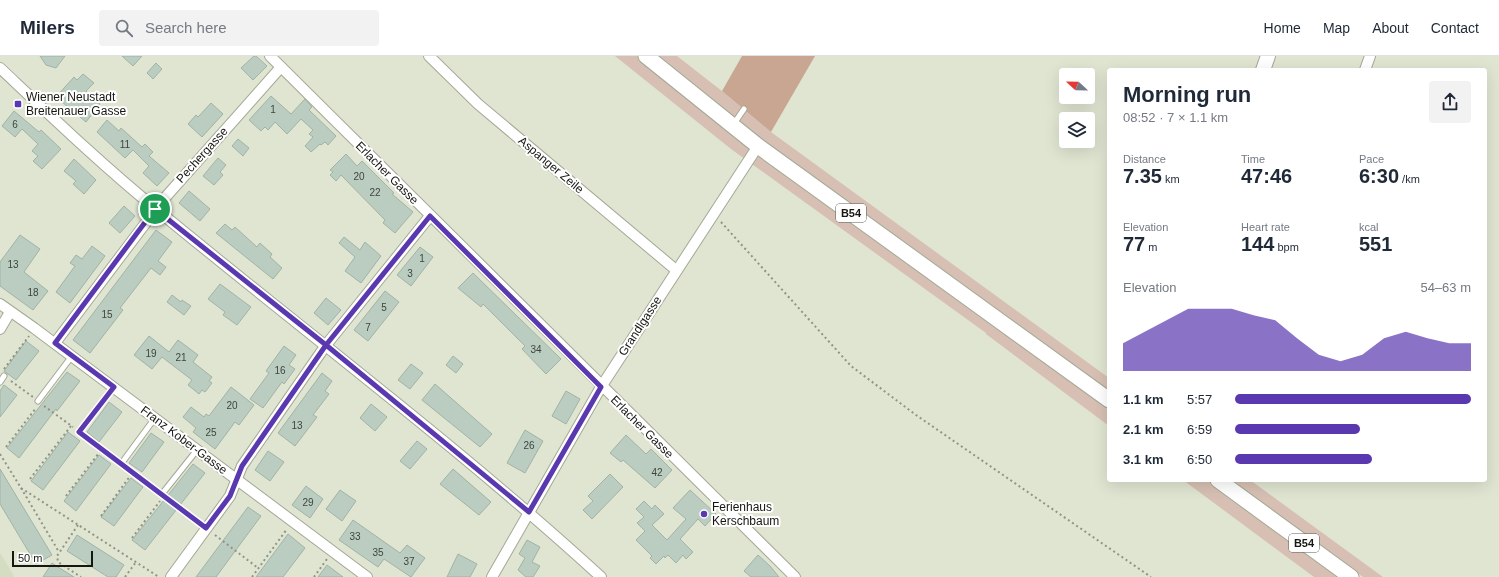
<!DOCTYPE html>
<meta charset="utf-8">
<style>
:root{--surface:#fff;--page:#f2f2f3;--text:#1f2937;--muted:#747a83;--line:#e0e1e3;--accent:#5a38b0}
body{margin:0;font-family:Arial,sans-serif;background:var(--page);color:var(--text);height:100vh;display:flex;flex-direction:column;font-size:15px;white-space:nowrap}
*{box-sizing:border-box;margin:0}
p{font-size:13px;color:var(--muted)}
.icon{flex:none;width:22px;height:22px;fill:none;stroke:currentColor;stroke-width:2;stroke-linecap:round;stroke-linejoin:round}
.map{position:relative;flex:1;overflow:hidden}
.details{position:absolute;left:1107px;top:12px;width:380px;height:414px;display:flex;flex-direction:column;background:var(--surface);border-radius:4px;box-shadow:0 4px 16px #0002}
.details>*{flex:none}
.needle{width:26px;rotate:292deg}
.fabs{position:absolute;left:1059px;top:12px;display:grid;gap:8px}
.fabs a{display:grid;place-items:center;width:36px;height:36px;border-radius:4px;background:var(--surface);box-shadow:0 4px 16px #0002;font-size:20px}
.scale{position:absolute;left:12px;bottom:10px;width:81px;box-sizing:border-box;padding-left:4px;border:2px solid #151710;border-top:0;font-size:11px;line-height:14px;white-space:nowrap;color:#151710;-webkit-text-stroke:3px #fff;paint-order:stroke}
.pin{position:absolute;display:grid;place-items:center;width:34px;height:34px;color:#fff;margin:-17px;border:2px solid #fff;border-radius:50%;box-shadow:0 1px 4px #0007}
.round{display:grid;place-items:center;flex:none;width:42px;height:42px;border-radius:4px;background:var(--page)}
.overview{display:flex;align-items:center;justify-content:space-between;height:68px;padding:0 16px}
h1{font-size:22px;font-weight:700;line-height:30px}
.figures{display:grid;grid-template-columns:repeat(3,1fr);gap:6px;height:68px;padding:4px 16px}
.figures div{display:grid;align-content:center}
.figures b{font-size:20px;font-weight:700}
.figures small{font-size:11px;font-weight:400}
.figures p{font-size:11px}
.chart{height:112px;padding:8px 16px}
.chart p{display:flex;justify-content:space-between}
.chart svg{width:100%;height:72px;margin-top:4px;fill:var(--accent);opacity:.7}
ul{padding:0 16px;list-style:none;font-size:13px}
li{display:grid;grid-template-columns:64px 48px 1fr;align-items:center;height:30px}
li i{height:10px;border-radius:5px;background:var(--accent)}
header{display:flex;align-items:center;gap:24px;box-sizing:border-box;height:56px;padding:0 20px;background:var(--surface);border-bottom:1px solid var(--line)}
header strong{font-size:19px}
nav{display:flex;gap:22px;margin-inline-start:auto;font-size:14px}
.search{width:280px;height:36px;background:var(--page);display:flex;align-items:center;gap:10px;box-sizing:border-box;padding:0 14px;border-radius:4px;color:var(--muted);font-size:15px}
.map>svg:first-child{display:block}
.built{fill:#d4dcc1}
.green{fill:#d7c0b3}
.forest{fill:#c8a692}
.building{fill:#bacdc0;stroke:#a1b3a6}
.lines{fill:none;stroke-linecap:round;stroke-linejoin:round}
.service-casing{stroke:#a4a996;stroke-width:7}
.minor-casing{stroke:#a4a996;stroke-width:12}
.secondary-casing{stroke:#a4a996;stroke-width:16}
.primary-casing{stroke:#a4a996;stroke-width:17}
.path{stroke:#8f9485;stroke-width:2;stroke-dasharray:2 3;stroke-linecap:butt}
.service{stroke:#fff;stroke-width:5}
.minor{stroke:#fff;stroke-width:10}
.secondary{stroke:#fff;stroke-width:14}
.primary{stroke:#fff;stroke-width:15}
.route-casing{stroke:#fff;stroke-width:8}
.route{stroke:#5a38b0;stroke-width:5}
.poi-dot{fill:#5a38b0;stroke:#fff;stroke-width:1.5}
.labels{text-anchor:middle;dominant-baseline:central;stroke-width:4;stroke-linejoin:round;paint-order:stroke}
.number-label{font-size:10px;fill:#3e443c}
.shield{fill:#fff;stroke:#5b5d58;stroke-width:1}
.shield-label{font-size:11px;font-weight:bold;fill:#151710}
.poi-label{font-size:12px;fill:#151710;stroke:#fff;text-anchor:start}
.street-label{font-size:12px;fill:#151710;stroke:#fff}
</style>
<header>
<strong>Milers</strong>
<div class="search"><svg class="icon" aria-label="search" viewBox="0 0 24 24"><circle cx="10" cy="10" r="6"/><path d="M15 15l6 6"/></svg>Search here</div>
<nav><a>Home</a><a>Map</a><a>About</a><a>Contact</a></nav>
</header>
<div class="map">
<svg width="1499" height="521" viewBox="0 0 1499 521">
<rect width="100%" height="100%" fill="#dfe5d1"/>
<!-- built -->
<polygon class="built" points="0,497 13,518 14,521 0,521"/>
<!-- green -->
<g class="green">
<polygon points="615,0 677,0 722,35 771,76 1109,322 1109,370 986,278 986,277 731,93"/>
<polygon points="1183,424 1250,424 1383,521 1363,521 1297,473 1338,521 1314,521"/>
</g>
<!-- forest -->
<polygon class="forest" points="742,0 815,0 771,76 722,35"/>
<!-- building -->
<g class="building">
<polygon points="40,0 65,0 56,12 46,9"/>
<polygon points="122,0 142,0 133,10"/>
<polygon points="254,0 256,0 267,10 253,24 241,12"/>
<polygon points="156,7 162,13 153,23 147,17"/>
<polygon points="83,18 94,27 86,35 100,48 86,66 56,41 74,21 77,24"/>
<polygon points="271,40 291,58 305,43 312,51 309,54 336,80 328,89 325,86 321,89 320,88 311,96 305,90 313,81 309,78 313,74 301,63 287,78 275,66 268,74 265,71 261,75 249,64"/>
<polygon points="211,47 223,58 202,81 188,68 196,59 198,61"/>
<polygon points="14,55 39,76 41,74 61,93 42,113 33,105 38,100 32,95 38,88 22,73 15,81 2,70"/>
<polygon points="107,64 119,75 121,72 142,91 145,88 153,96 149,100 169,117 157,130 143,117 149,110 133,94 125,102 97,76"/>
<polygon points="238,83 249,92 243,100 232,90"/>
<polygon points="346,98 357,110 362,105 394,137 392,138 413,156 395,177 383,167 385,164 341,119 336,125 330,119 333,116 330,114"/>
<polygon points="218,102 226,109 220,116 223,119 214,129 203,120"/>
<polygon points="74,103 96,124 84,138 73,128 76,125 64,115"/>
<polygon points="189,135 210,153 200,165 179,147"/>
<polygon points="124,150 135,160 120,177 109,167"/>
<polygon points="225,168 232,174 235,171 257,191 260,187 272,198 270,201 282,212 273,223 216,177"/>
<polygon points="156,174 172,186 158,205 166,211 160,219 151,212 120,252 123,254 90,297 73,284"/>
<polygon points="20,179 40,193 24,216 48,235 33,254 0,230 0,206"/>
<polygon points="344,181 360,194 365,186 381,200 361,227 345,215 355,201 339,187"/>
<polygon points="92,190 105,200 70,247 56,236 75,210 70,207 76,199 82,203"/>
<polygon points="420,191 433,201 411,230 397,219"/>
<polygon points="473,217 561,303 546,318 522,293 525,290 483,248 481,251 458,232"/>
<polygon points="220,228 251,251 237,269 223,259 225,256 208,243"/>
<polygon points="385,235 399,246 368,285 354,274"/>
<polygon points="172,239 181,246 182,244 191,250 184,259 167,246"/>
<polygon points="326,242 341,254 328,269 314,257"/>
<polygon points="149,280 169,296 178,284 198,299 193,306 212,321 209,325 212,327 205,336 202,334 199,338 188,329 192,324 162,301 152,313 134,299"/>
<polygon points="26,285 39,295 16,324 4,315"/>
<polygon points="284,290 296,299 289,309 295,313 284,328 282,326 263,352 250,343 269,317 266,315"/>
<polygon points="453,300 463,308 456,317 446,309"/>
<polygon points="411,308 423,317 410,333 398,324"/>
<polygon points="67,316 80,325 57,355 56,353 19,402 7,392"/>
<polygon points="322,317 332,325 325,335 329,338 313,359 317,361 295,390 278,377"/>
<polygon points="435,328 492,378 480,391 422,344"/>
<polygon points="4,329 17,339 0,361 0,335"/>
<polygon points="231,331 254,349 239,369 235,366 215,393 193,376 196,372 183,361 191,351 204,361 206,358 209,360"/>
<polygon points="566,335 580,343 566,368 552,360"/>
<polygon points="109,346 122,356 99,386 87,376"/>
<polygon points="371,348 387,361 375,375 360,362"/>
<polygon points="525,374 543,385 525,417 507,407"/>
<polygon points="68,376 80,385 43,434 31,425"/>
<polygon points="151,377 164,386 142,416 129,407"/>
<polygon points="626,379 646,398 651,393 672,414 655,432 623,404 621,406 610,397"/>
<polygon points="417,385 427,393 410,413 400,405"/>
<polygon points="268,395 284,406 270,425 255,414"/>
<polygon points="99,399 111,408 76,455 64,445"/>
<polygon points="193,408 205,417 145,494 132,484"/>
<polygon points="0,413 52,499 36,508 0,448"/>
<polygon points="453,413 491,446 479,459 440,428"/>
<polygon points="610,418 623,431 592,463 583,454 593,445 588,440"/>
<polygon points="131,422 143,431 114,470 101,461"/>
<polygon points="306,430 323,443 310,462 292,449"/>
<polygon points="340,434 356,445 342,465 326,453"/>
<polygon points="690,434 716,458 705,470 698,463 680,483 693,496 686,503 683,499 676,507 668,499 665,502 664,500 656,508 650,502 652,500 636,484 645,475 637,467 644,461 636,453 644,445 652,453 655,449 664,458 652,469 667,484 686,463 673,452"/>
<polygon points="248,451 261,460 216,521 196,521"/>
<polygon points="353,464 400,497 407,489 425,502 411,521 384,503 378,511 339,484"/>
<polygon points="288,478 305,492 283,521 256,521"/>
<polygon points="77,479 124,509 116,521 108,521 67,495"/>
<polygon points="527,484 540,491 532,506 540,510 533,521 526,521 518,514 525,502 519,498"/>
<polygon points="458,498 477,508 470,521 447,521"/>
<polygon points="758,499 770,510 779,521 751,521 744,515"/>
<polygon points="52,507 58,511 74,521 43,521"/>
<polygon points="327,509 343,521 318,521"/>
</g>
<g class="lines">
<!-- service casing -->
<g class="service-casing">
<g id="service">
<polyline points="733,69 744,53"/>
<polyline points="0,326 4,320"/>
<polyline points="38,345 72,300"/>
<polyline points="79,376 114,331"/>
<polyline points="121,408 155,362"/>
<polyline points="162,438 197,394"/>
</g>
</g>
<!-- minor casing -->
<g class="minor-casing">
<g id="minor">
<polyline points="270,0 795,521"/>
<polyline points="429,0 478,48 676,214"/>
<path d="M0,12C51,60 102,109 156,153C305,276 459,391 601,521"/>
<polyline points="1365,14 1370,0"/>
<polyline points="0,248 34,272 367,521"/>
<polyline points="0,273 10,256"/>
<polyline points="55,287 163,144 281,11"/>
<polyline points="171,521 230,440 242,410 326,289 430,160"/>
<polyline points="492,521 601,331 758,90"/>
</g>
</g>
<!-- secondary casing -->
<g class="secondary-casing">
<polyline id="secondary" points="1263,14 1268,0"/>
</g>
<!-- primary casing -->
<g class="primary-casing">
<g id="primary">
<polyline points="646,0 758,90 1109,344"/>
<polyline points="1218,424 1351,521"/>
</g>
</g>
<!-- path -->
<g class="path">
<polyline points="721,166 851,310 916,359 1151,521"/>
<polyline points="4,313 29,280"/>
<polyline points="11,325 33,341"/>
<polyline points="44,350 73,371"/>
<polyline points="84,380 116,403"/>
<polyline points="6,391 36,352"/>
<polyline points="0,398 21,432 159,521"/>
<polyline points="127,412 156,434"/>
<polyline points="30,423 71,370"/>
<polyline points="21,432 59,496"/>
<polyline points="66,440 102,393"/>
<polyline points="167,442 199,466"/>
<polyline points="101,460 133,416"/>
<polyline points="78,469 57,500 58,506 81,521"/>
<polyline points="215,479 258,512"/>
<polyline points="132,482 160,445"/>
<polyline points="125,521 136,506"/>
<polyline points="252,521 287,473"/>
<polyline points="314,521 327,503"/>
</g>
<!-- service -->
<use href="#service" class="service"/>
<!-- minor -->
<use href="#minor" class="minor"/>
<!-- secondary -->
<use href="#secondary" class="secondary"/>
<!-- primary -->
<use href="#primary" class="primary"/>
</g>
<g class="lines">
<!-- route casing -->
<g class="route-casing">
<polyline id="route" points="155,153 55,287 114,331 79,376 206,472 230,440 242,410 326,289 529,456 601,331 430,160 326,289 155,153"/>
</g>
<!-- route -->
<use href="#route" class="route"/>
</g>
<!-- markers -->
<g class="poi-dot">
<rect x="14" y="44" width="8" height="8" rx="2"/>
<circle cx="704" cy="458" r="4"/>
</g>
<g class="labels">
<!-- number labels -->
<g class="number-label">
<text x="273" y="53">1</text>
<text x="15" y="68">6</text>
<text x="125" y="88">11</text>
<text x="359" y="120">20</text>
<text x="375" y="136">22</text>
<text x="422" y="202">1</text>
<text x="13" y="208">13</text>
<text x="410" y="217">3</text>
<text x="33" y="236">18</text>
<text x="384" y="251">5</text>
<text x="107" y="258">15</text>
<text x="368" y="271">7</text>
<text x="536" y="293">34</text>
<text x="151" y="297">19</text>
<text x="181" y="301">21</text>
<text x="280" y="314">16</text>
<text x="232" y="349">20</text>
<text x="297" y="369">13</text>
<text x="211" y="376">25</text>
<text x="529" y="389">26</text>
<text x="657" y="416">42</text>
<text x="308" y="446">29</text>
<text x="355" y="480">33</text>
<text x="378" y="496">35</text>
<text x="409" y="505">37</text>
</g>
<!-- shield labels -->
<g class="shield">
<rect x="836" y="148" width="30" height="18" rx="3"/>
<rect x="1289" y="478" width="30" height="18" rx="3"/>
</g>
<g class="shield-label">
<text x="851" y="157">B54</text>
<text x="1304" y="487">B54</text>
</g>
<!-- poi labels -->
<g class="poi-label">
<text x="26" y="41">Wiener Neustadt<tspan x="26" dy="14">Breitenauer Gasse</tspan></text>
<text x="712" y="451">Ferienhaus<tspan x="712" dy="14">Kerschbaum</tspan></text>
</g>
<!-- street labels -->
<g class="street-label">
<text transform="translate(202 99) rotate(-48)">Pechergasse</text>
<text transform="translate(551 109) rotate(40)">Aspanger Zeile</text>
<text transform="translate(387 117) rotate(45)">Erlacher Gasse</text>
<text transform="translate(640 270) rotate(-57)">Grandlgasse</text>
<text transform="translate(642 371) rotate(45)">Erlacher Gasse</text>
<text transform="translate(184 384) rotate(37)">Franz Kober-Gasse</text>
</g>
</g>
</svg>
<div class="fabs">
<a><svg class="needle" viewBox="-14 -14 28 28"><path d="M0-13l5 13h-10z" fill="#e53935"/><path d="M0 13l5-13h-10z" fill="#747a83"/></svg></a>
<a><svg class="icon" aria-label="layers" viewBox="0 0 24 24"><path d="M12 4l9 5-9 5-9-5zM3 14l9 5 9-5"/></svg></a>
</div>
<div class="scale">50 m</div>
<div class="pin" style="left:155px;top:153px;background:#1e9e55"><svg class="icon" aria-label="arrive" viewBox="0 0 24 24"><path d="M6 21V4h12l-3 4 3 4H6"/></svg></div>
<section class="details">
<div class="overview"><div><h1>Morning run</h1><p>08:52 · 7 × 1.1 km</p></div><a class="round"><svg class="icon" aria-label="share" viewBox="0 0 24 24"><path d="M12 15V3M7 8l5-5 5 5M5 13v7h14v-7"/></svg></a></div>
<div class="figures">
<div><p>Distance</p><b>7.35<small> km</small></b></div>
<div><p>Time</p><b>47:46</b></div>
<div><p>Pace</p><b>6:30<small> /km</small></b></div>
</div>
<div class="figures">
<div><p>Elevation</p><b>77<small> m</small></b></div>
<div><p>Heart rate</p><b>144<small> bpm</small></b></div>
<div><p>kcal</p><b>551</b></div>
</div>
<div class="chart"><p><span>Elevation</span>54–63 m</p>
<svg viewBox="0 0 160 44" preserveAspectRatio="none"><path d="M0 44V27L10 20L20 13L30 6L40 6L50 6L60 10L70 13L80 24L90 34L100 38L110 34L120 24L130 20L140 24L150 27L160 27V44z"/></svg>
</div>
<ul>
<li><b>1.1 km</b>5:57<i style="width:100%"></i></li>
<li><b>2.1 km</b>6:59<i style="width:53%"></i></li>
<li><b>3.1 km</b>6:50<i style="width:58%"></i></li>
</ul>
</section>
</div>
